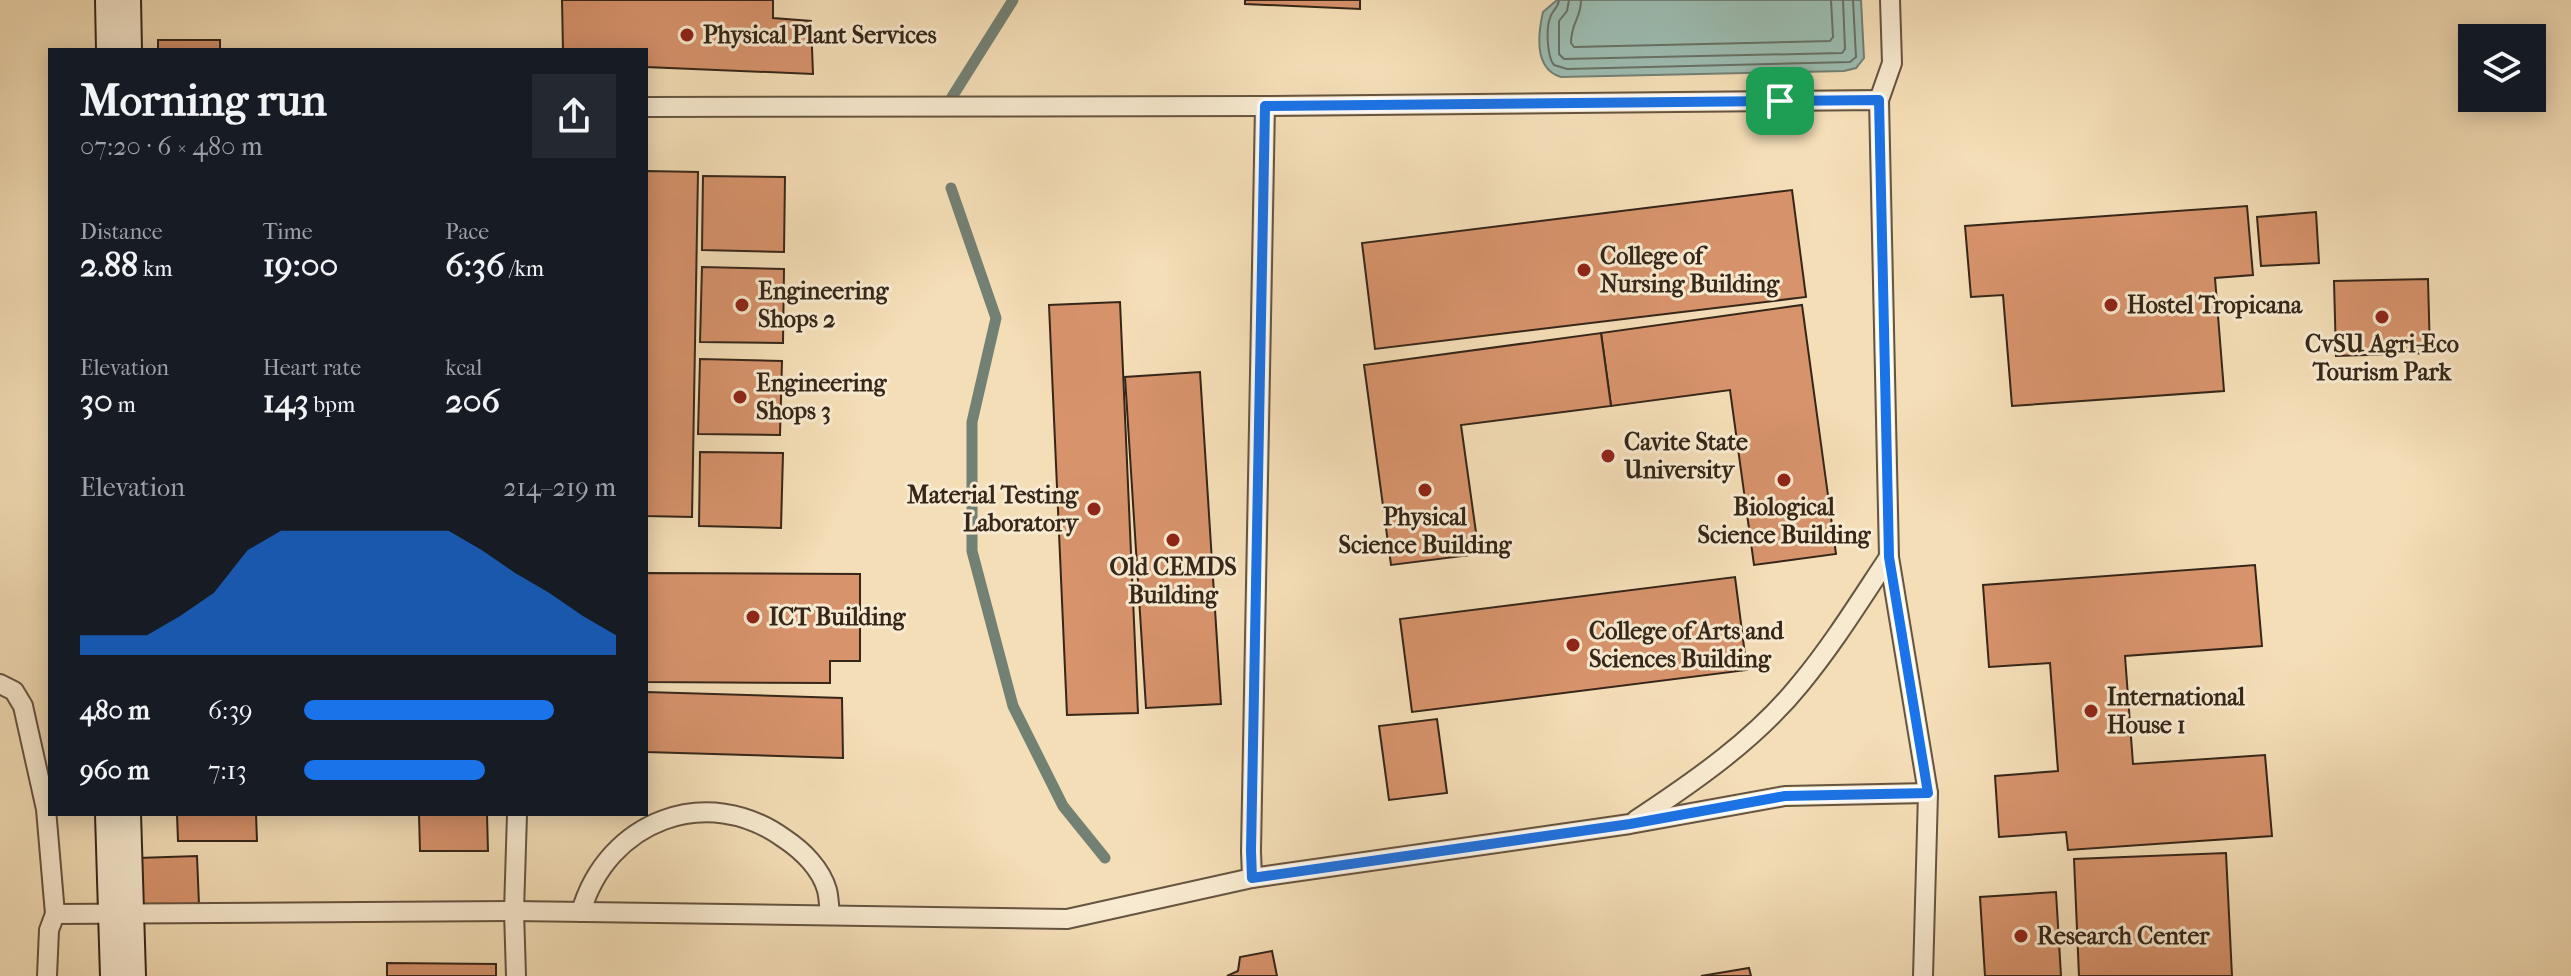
<!DOCTYPE html>
<meta charset="utf-8">
<style>
:root{--surface:#171b24;--page:#242831;--text:#f1f3f6;--muted:#9ea1a6;--accent:#1a73e8}
body{margin:0;font-family:"IM FELL French Canon",serif;background:var(--page);color:var(--text);height:100vh;display:flex;flex-direction:column;font-size:30px;white-space:nowrap}
*{box-sizing:border-box;margin:0}
p{font-size:26px;color:var(--muted)}
.icon{flex:none;width:44px;height:44px;fill:none;stroke:currentColor;stroke-width:2;stroke-linecap:round;stroke-linejoin:round}
.map{position:relative;flex:1;overflow:hidden}
.sheet{position:absolute;left:48px;top:48px;width:600px;height:768px;display:flex;flex-direction:column;background:var(--surface);border-radius:0px;box-shadow:0 4px 20px #0003}
.sheet>*{flex:none}
.fabs{position:absolute;left:2458px;top:24px;display:grid;gap:16px}
.fabs a{display:grid;place-items:center;width:88px;height:88px;border-radius:0px;background:var(--surface);box-shadow:0 4px 20px #0003;font-size:40px}
.pin{position:absolute;display:grid;place-items:center;width:68px;height:68px;color:#fff;margin:-34px;border-radius:16px;box-shadow:0 4px 12px #0006}
.round{display:grid;place-items:center;flex:none;width:84px;height:84px;border-radius:0px;background:var(--page)}
.overview{display:flex;align-items:center;justify-content:space-between;height:136px;padding:0 32px}
h1{font-size:44px;font-weight:700;line-height:60px}
.stats{display:grid;grid-template-columns:repeat(3,1fr);gap:12px;height:136px;padding:8px 32px}
.stats div{display:grid;align-content:center}
.stats b{font-size:34px;font-weight:700}
.stats small{font-size:22px;font-weight:400}
.stats p{font-size:22px}
.chart{height:224px;padding:16px 32px}
.chart p{display:flex;justify-content:space-between}
.chart svg{width:100%;height:144px;margin-top:8px;fill:var(--accent);opacity:.7}
ul{padding:0 32px;list-style:none;font-size:26px}
li{display:grid;grid-template-columns:128px 96px 1fr;align-items:center;height:60px}
li i{height:20px;border-radius:10px;background:var(--accent)}
.map>svg:first-child{display:block}
.water{fill:#9cbcb1;stroke:#738074;stroke-width:2}
.lines{fill:none;stroke-linecap:round;stroke-linejoin:round}
.shore{stroke:#687165;stroke-width:2}
.stream{stroke:#738074;stroke-width:11}
.building{fill:#d7936c;stroke:#352619;stroke-width:2}
.lane-casing{stroke:#655440;stroke-width:22}
.secondary-casing{stroke:#352619;stroke-width:48}
.lane{stroke:#f8ead0;stroke-width:18}
.secondary{stroke:#f8ead0;stroke-width:44}
.route-casing{stroke:#fff;stroke-width:16}
.route{stroke:#1a73e8;stroke-width:10}
.poi-dot{fill:#8f2418;stroke:#f8ead0;stroke-width:3}
.labels{text-anchor:middle;dominant-baseline:central;stroke-width:6;stroke-linejoin:round;paint-order:stroke}
.poi-label{font-size:24px;font-weight:bold;fill:#352619;stroke:#f8ead0;text-anchor:start}
</style>
<div class="map">
<svg width="2571" height="976" viewBox="0 0 2571 976">
<rect width="100%" height="100%" fill="#f4deb7"/>
<filter id="stains"><feTurbulence type="fractalNoise" baseFrequency=".0025" numOctaves="4"/><feColorMatrix values="0 0 0 0 .2 0 0 0 0 .09 0 0 0 0 .02 0 0 0 .5 -.17"/></filter>
<radialGradient id="worn" r=".72"><stop offset=".6" stop-color="#630" stop-opacity="0"/><stop offset="1" stop-color="#630" stop-opacity=".3"/></radialGradient>
<!-- water -->
<path class="water" d="M1557,0H1861L1864,58L1856,68L1844,71L1561,77C1534,69 1538,34 1543,12Z"/>
<g class="lines">
<!-- shore -->
<g class="shore">
<path d="M1559,0C1558,9 1552,10 1550,18C1546,28 1547,57 1554,65L1567,69L1850,62L1856,57L1853,0"/>
<polyline points="1569,0 1567,11 1559,21 1559,54 1564,59 1842,53 1845,49 1843,0"/>
<path d="M1581,0C1581,19 1571,22 1571,43L1574,47L1830,41L1833,37L1831,0"/>
</g>
<!-- stream -->
<g class="stream">
<polyline points="952,97 1013,0"/>
<polyline points="951,188 996,318 972,422 972,551 1013,706 1063,806 1105,858"/>
</g>
</g>
<!-- building -->
<g class="building">
<polygon points="562,0 773,0 773,18 811,21 813,74 646,67 646,50 563,50"/>
<polygon points="1245,0 1360,0 1360,9 1245,4"/>
<rect x="158" y="40" width="62" height="10"/>
<polygon points="646,171 698,172 692,517 646,516"/>
<polygon points="703,176 785,177 784,252 702,250"/>
<polygon points="1792,190 1806,297 1375,349 1362,243"/>
<polygon points="2247,206 2253,275 2215,278 2224,391 2012,406 2003,295 1971,297 1965,226"/>
<polygon points="2316,212 2319,263 2261,266 2257,217"/>
<polygon points="702,267 784,269 783,343 700,342"/>
<polygon points="2428,279 2430,353 2336,356 2334,281"/>
<polygon points="1120,302 1138,713 1067,715 1049,305"/>
<polygon points="1802,305 1836,554 1754,565 1730,390 1611,406 1601,333"/>
<polygon points="1601,333 1611,406 1461,425 1479,554 1391,565 1364,365"/>
<polygon points="700,359 782,361 780,435 698,434"/>
<polygon points="1200,372 1221,704 1146,708 1125,377"/>
<polygon points="700,452 783,453 781,528 699,526"/>
<polygon points="2255,565 2262,646 2125,656 2133,764 2265,755 2272,836 2068,850 2066,832 1999,837 1995,776 2058,771 2050,663 1989,667 1983,585"/>
<polygon points="646,573 860,574 860,661 830,661 830,683 646,682"/>
<polygon points="1735,577 1747,670 1412,712 1400,619"/>
<polygon points="646,692 842,698 843,758 646,752"/>
<polygon points="1437,719 1447,793 1389,800 1379,726"/>
<polygon points="177,814 256,814 257,841 178,841"/>
<polygon points="419,814 487,814 488,851 420,851"/>
<polygon points="2226,853 2232,976 2079,976 2074,859"/>
<polygon points="197,856 199,905 139,907 138,858"/>
<polygon points="2056,892 2061,976 1985,976 1980,897"/>
<polygon points="1272,951 1277,976 1227,976 1238,971 1240,957"/>
<polygon points="387,963 496,964 496,976 387,976"/>
<polygon points="1749,968 1751,976 1701,976"/>
</g>
<g class="lines">
<!-- lane casing -->
<g class="lane-casing">
<g id="lane">
<polyline points="1879,100 1892,63 1890,0"/>
<polyline points="646,107 1265,106 1879,100 1889,557 1928,793 1923,976"/>
<polyline points="0,684 14,691 23,706 46,809 55,914"/>
<path d="M1636,820C1695,781 1756,739 1801,683C1834,643 1861,599 1889,557"/>
<polyline points="1252,878 1251,851 1265,106"/>
<path d="M581,912C607,821 707,782 785,839C803,851 821,869 827,890C829,898 829,907 830,915"/>
<polyline points="47,976 49,930 55,914 514,911 1067,919 1252,878 1630,824 1785,796 1928,793"/>
<polyline points="516,976 514,911 517,814"/>
</g>
</g>
<!-- secondary casing -->
<g class="secondary-casing">
<g id="secondary">
<polyline points="118,0 119,50"/>
<polyline points="118,814 123,976"/>
</g>
</g>
<!-- lane -->
<use href="#lane" class="lane"/>
<!-- secondary -->
<use href="#secondary" class="secondary"/>
</g>
<g class="lines">
<!-- route casing -->
<g class="route-casing">
<polygon id="route" points="1879,100 1889,557 1928,793 1785,796 1630,824 1252,878 1251,851 1265,106"/>
</g>
<!-- route -->
<use href="#route" class="route"/>
</g>
<!-- markers -->
<g class="poi-dot">
<circle cx="687" cy="35" r="8"/>
<circle cx="1584" cy="270" r="8"/>
<circle cx="742" cy="305" r="8"/>
<circle cx="2111" cy="305" r="8"/>
<circle cx="2382" cy="317" r="8"/>
<circle cx="740" cy="397" r="8"/>
<circle cx="1608" cy="456" r="8"/>
<circle cx="1784" cy="480" r="8"/>
<circle cx="1425" cy="490" r="8"/>
<circle cx="1094" cy="509" r="8"/>
<circle cx="1173" cy="540" r="8"/>
<circle cx="753" cy="617" r="8"/>
<circle cx="1573" cy="645" r="8"/>
<circle cx="2091" cy="711" r="8"/>
<circle cx="2021" cy="936" r="8"/>
</g>
<g class="labels">
<!-- poi labels -->
<g class="poi-label">
<text x="703" y="35">Physical Plant Services</text>
<text x="1600" y="256">College of<tspan x="1600" dy="28">Nursing Building</tspan></text>
<text x="758" y="291">Engineering<tspan x="758" dy="28">Shops 2</tspan></text>
<text x="2127" y="305">Hostel Tropicana</text>
<text x="2382" y="344" text-anchor="middle">CvSU Agri-Eco<tspan x="2382" dy="28">Tourism Park</tspan></text>
<text x="756" y="383">Engineering<tspan x="756" dy="28">Shops 3</tspan></text>
<text x="1624" y="442">Cavite State<tspan x="1624" dy="28">University</tspan></text>
<text x="1078" y="495" text-anchor="end">Material Testing<tspan x="1078" dy="28">Laboratory</tspan></text>
<text x="1784" y="507" text-anchor="middle">Biological<tspan x="1784" dy="28">Science Building</tspan></text>
<text x="1425" y="517" text-anchor="middle">Physical<tspan x="1425" dy="28">Science Building</tspan></text>
<text x="1173" y="567" text-anchor="middle">Old CEMDS<tspan x="1173" dy="28">Building</tspan></text>
<text x="769" y="617">ICT Building</text>
<text x="1589" y="631">College of Arts and<tspan x="1589" dy="28">Sciences Building</tspan></text>
<text x="2107" y="697">International<tspan x="2107" dy="28">House 1</tspan></text>
<text x="2037" y="936">Research Center</text>
</g>
</g>
<rect width="100%" height="100%" filter="url(#stains)"/>
<rect width="100%" height="100%" fill="url(#worn)"/>
</svg>
<div class="fabs">
<a><svg class="icon" aria-label="layers" viewBox="0 0 24 24"><path d="M12 4l9 5-9 5-9-5zM3 14l9 5 9-5"/></svg></a>
</div>
<div class="pin" style="left:1780px;top:101px;background:#1e9e55"><svg class="icon" aria-label="arrive" viewBox="0 0 24 24"><path d="M6 21V4h12l-3 4 3 4H6"/></svg></div>
<section class="sheet">
<div class="overview"><div><h1>Morning run</h1><p>07:20 · 6 × 480 m</p></div><a class="round"><svg class="icon" aria-label="share" viewBox="0 0 24 24"><path d="M12 15V3M7 8l5-5 5 5M5 13v7h14v-7"/></svg></a></div>
<div class="stats">
<div><p>Distance</p><b>2.88<small> km</small></b></div>
<div><p>Time</p><b>19:00</b></div>
<div><p>Pace</p><b>6:36<small> /km</small></b></div>
</div>
<div class="stats">
<div><p>Elevation</p><b>30<small> m</small></b></div>
<div><p>Heart rate</p><b>143<small> bpm</small></b></div>
<div><p>kcal</p><b>206</b></div>
</div>
<div class="chart"><p><span>Elevation</span>214–219 m</p>
<svg viewBox="0 0 160 44" preserveAspectRatio="none"><path d="M0 44V38L10 38L20 38L30 32L40 25L50 12L60 6L70 6L80 6L90 6L100 6L110 6L120 12L130 19L140 25L150 32L160 38V44z"/></svg>
</div>
<ul>
<li><b>480 m</b>6:39<i style="width:80%"></i></li>
<li><b>960 m</b>7:13<i style="width:58%"></i></li>
</ul>
</section>
</div>
